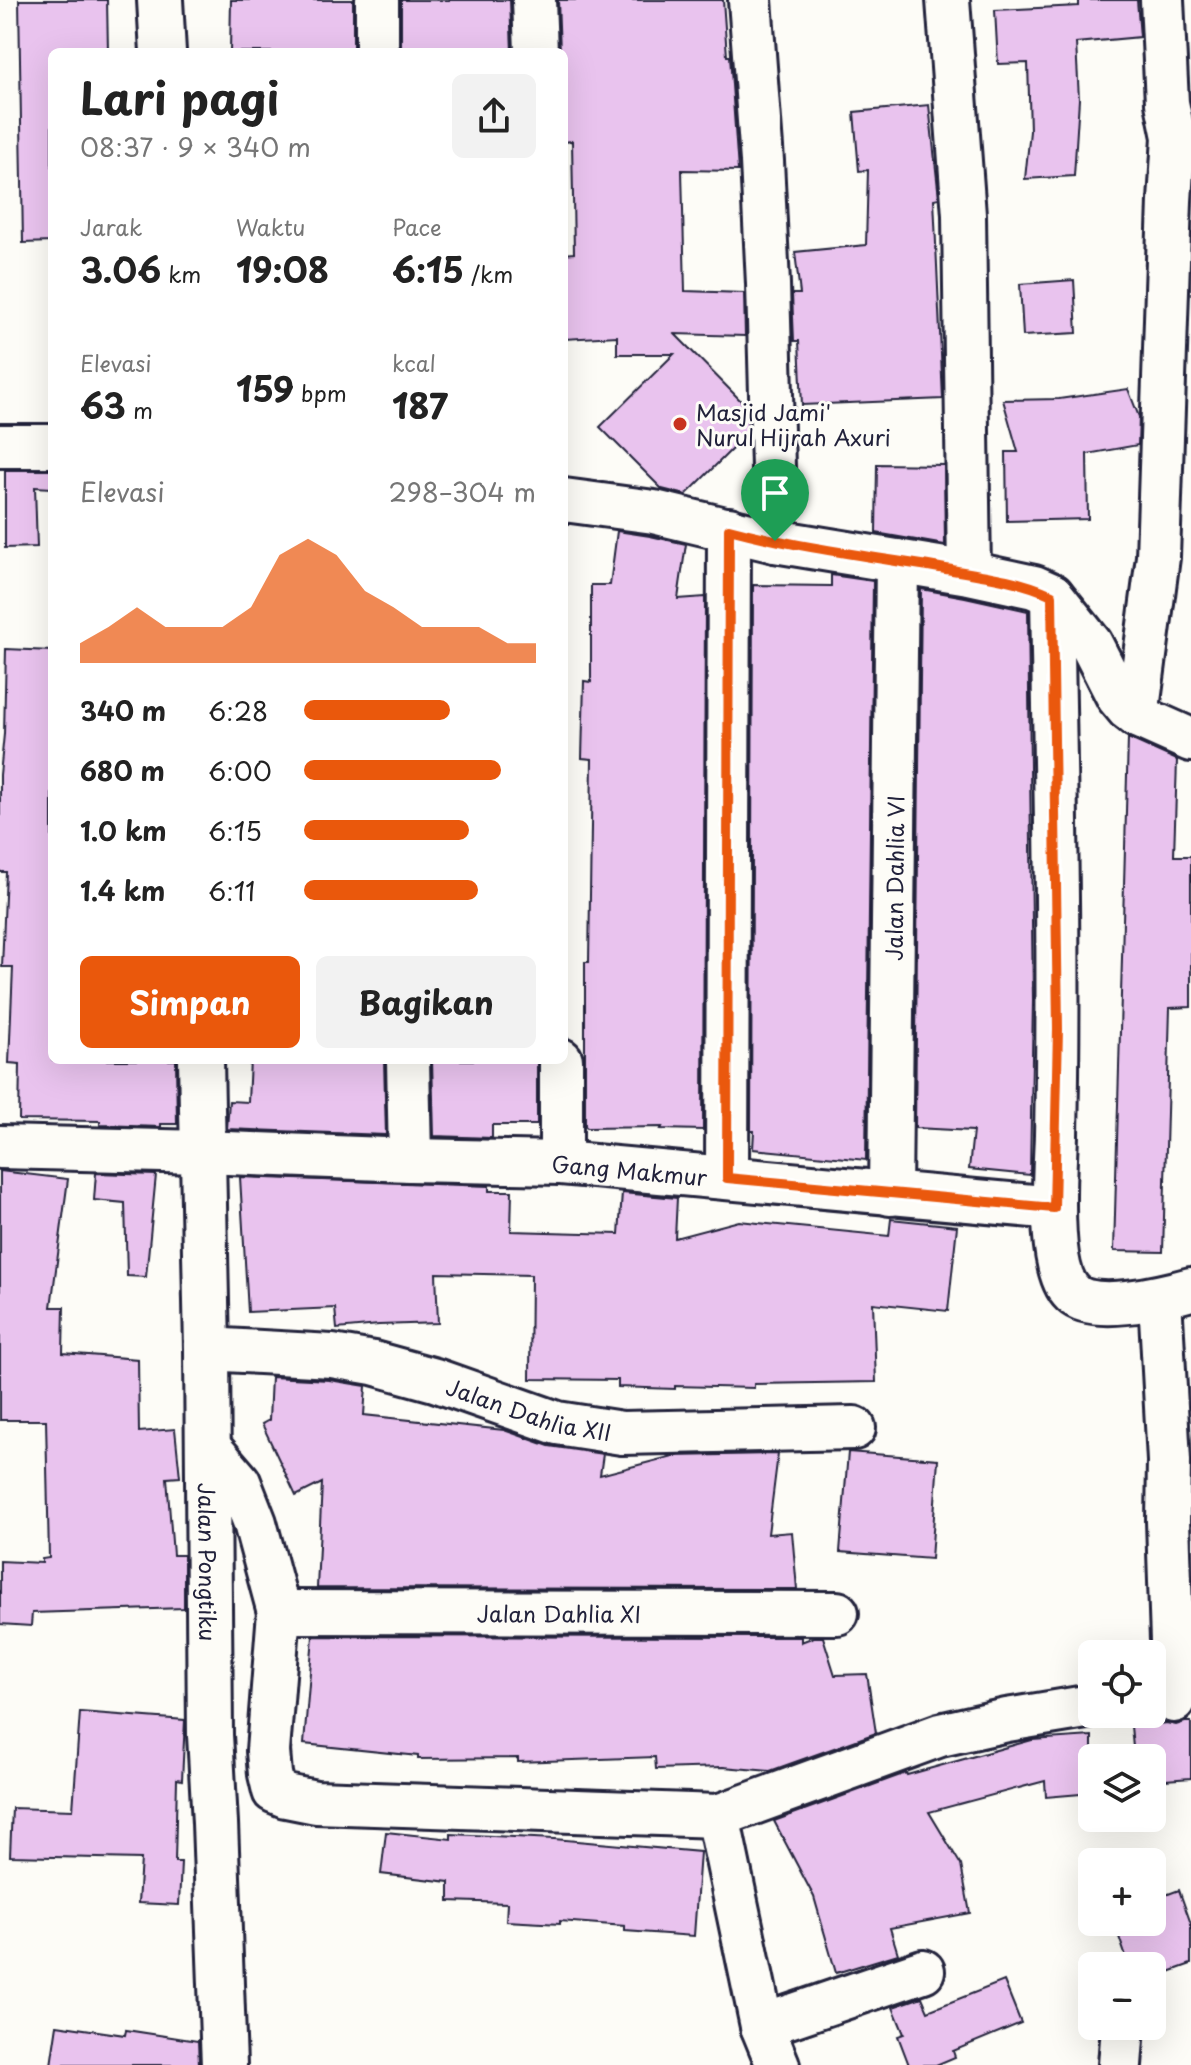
<!DOCTYPE html>
<html lang="id">
<meta charset="utf-8">
<style>
:root{--surface:#fff;--page:#f2f2f2;--text:#222;--muted:#767676;--accent:#ea580c}
body{margin:0;font-family:"Playpen Sans",sans-serif;background:var(--page);color:var(--text);height:100vh;display:flex;flex-direction:column;font-size:30px;white-space:nowrap}
*{box-sizing:border-box;margin:0}
p{font-size:26px;color:var(--muted)}
.icon{flex:none;width:44px;height:44px;fill:none;stroke:currentColor;stroke-width:2;stroke-linecap:round;stroke-linejoin:round}
.map{position:relative;flex:1;overflow:hidden}
.drawer{position:absolute;left:48px;top:48px;width:520px;height:1016px;display:flex;flex-direction:column;background:var(--surface);border-radius:12px;box-shadow:0 8px 32px #0002}
.drawer>*{flex:none}
.controls{position:absolute;left:1078px;top:1640px;display:grid;gap:16px}
.controls a{display:grid;place-items:center;width:88px;height:88px;border-radius:12px;background:var(--surface);box-shadow:0 8px 32px #0002;font-size:40px}
.pin{position:absolute;display:grid;place-items:center;width:68px;height:68px;color:#fff;margin:-82px -34px;border-radius:50% 50% 50% 0;rotate:-45deg;box-shadow:0 0 8px #0007}
.pin .icon{rotate:45deg}
.round{display:grid;place-items:center;flex:none;width:84px;height:84px;border-radius:12px;background:var(--page)}
.summary{display:flex;align-items:center;justify-content:space-between;height:136px;padding:0 32px}
h1{font-size:44px;font-weight:700;line-height:60px}
.metrics{display:grid;grid-template-columns:repeat(3,1fr);gap:12px;height:136px;padding:8px 32px}
.metrics div{display:grid;align-content:center}
.metrics b{font-size:34px;font-weight:700}
.metrics small{font-size:22px;font-weight:400}
.metrics p{font-size:22px}
.chart{height:224px;padding:16px 32px}
.chart p{display:flex;justify-content:space-between}
.chart svg{width:100%;height:144px;margin-top:8px;fill:var(--accent);opacity:.7}
.primary-button{display:flex;gap:16px;margin-top:auto;padding:16px 32px}
.primary-button a{flex:1;height:92px;border-radius:12px;background:var(--accent);color:#fff;font-size:32px;font-weight:700;line-height:92px;text-align:center}
.primary-button a+a{background:var(--page);color:var(--text)}
ul{padding:0 32px;list-style:none;font-size:26px}
li{display:grid;grid-template-columns:128px 96px 1fr;align-items:center;height:60px}
li i{height:20px;border-radius:10px;background:var(--accent)}
.map>svg:first-child{display:block}
.building{fill:#e9c3ee;stroke:#22223b;stroke-width:2}
.lines{fill:none;stroke-linecap:round;stroke-linejoin:round}
.street-casing{stroke:#22223b;stroke-width:48}
.secondary-casing{stroke:#22223b;stroke-width:50}
.street{stroke:#fdfcf7;stroke-width:42}
.secondary{stroke:#fdfcf7;stroke-width:44}
.route-casing{stroke:#fff;stroke-width:16}
.route{stroke:#ea580c;stroke-width:10}
.poi-dot{fill:#c8321e;stroke:#fdfcf7;stroke-width:3}
.labels{text-anchor:middle;dominant-baseline:central;stroke-width:6;stroke-linejoin:round;paint-order:stroke}
.poi-label{font-size:22px;fill:#22223b;stroke:#fdfcf7;text-anchor:start}
.street-label{font-size:22px;fill:#22223b;stroke:#fdfcf7}
</style>
<div class="map">
<svg width="1191" height="2065" viewBox="0 0 1191 2065">
<rect width="100%" height="100%" fill="#fdfcf7"/>
<filter id="ink" filterUnits="userSpaceOnUse"><feTurbulence type="fractalNoise" baseFrequency=".0125" numOctaves="2"/><feDisplacementMap in="SourceGraphic" scale="16" xChannelSelector="R" yChannelSelector="G"/><feConvolveMatrix kernelMatrix="1 2 1 2 8 2 1 2 1" color-interpolation-filters="sRGB"/></filter>
<g filter="url(#ink)">
<!-- building -->
<g class="building">
<polygon points="19,0 107,0 108,52 52,52 52,242 23,243"/>
<polygon points="231,0 353,0 353,52 230,52"/>
<polygon points="401,0 510,0 512,52 401,52"/>
<polygon points="558,0 723,0 727,56 730,56 738,171 682,170 685,291 744,293 745,336 675,334 747,407 748,433 686,495 662,489 600,427 674,354 617,354 617,336 564,339 564,254 574,253 572,141 564,142 564,52 560,52"/>
<polygon points="1079,0 1137,0 1140,37 1076,43 1079,99 1074,176 1025,179 1030,131 1028,63 998,64 995,10 1079,6"/>
<polygon points="929,105 939,198 934,199 943,399 802,405 799,341 794,341 792,294 800,294 795,252 866,245 868,170 859,171 854,112"/>
<polygon points="1074,280 1077,333 1023,336 1020,284"/>
<polygon points="1128,389 1139,417 1138,445 1087,454 1088,519 1007,521 1006,452 1018,452 1003,400 1059,399"/>
<polygon points="877,464 944,465 945,545 876,533"/>
<polygon points="5,470 52,470 52,488 35,487 37,547 5,548"/>
<polygon points="617,531 650,536 686,544 678,599 705,597 703,1130 661,1129 662,1127 587,1128 585,1126 585,962 589,962 592,759 582,758 584,681 591,682 591,585 610,585"/>
<polygon points="831,575 873,581 866,1160 753,1149 754,1131 751,1131 753,585 831,586"/>
<polygon points="921,589 965,597 1028,611 1033,1000 1030,1175 969,1169 973,1131 915,1128"/>
<polygon points="6,649 52,651 52,1060 176,1060 177,1124 161,1124 161,1127 100,1125 100,1121 19,1120 20,1064 9,1063 13,967 2,967 6,872 0,872 0,775 4,734"/>
<polygon points="1128,738 1177,760 1174,856 1191,856 1191,1007 1170,1008 1163,1252 1114,1251"/>
<polygon points="250,1060 384,1060 386,1135 227,1129 229,1101 248,1102"/>
<polygon points="432,1060 537,1060 537,1125 492,1125 492,1138 434,1136"/>
<polygon points="0,1171 68,1179 51,1307 64,1307 63,1353 138,1359 139,1432 175,1429 180,1477 167,1478 173,1555 184,1555 184,1608 32,1613 31,1626 0,1624 0,1561 42,1563 42,1559 49,1558 46,1420 0,1420"/>
<polygon points="96,1173 156,1175 146,1277 127,1276 125,1203 94,1200"/>
<polygon points="240,1177 489,1186 489,1191 512,1191 511,1231 619,1234 622,1193 677,1198 675,1238 739,1221 889,1236 891,1219 957,1226 948,1311 873,1303 876,1382 754,1384 754,1388 675,1386 675,1389 618,1387 618,1380 530,1379 531,1275 436,1273 438,1323 379,1325 337,1329 335,1308 248,1312"/>
<polygon points="271,1377 329,1380 366,1386 364,1415 504,1430 549,1446 603,1454 600,1475 673,1456 778,1454 768,1534 792,1532 797,1589 317,1588 322,1483 296,1496 262,1424 269,1420"/>
<polygon points="848,1452 938,1459 931,1559 840,1552"/>
<polygon points="313,1636 801,1637 801,1642 814,1637 823,1637 835,1675 867,1674 876,1733 770,1771 723,1767 656,1769 655,1757 518,1762 518,1758 418,1759 418,1756 304,1744"/>
<polygon points="80,1712 185,1720 182,1780 177,1779 175,1862 181,1862 179,1905 138,1903 141,1859 10,1856 12,1808 73,1810"/>
<polygon points="1185,1722 1191,1722 1191,1778 1152,1781 1152,1758 1134,1758 1131,1726 1168,1723 1176,1725"/>
<polygon points="1092,1736 1092,1793 1046,1797 1045,1781 929,1812 961,1865 970,1913 890,1928 898,1954 836,1973 814,1897 774,1821 906,1773 907,1775 1032,1740"/>
<polygon points="386,1832 451,1839 451,1834 554,1839 700,1852 694,1936 625,1931 625,1926 560,1921 560,1924 506,1921 507,1903 449,1901 449,1882 381,1874"/>
<polygon points="1179,1890 1191,1924 1191,1964 1152,1978 1152,1966 1129,1966 1114,1922 1152,1922 1152,1900"/>
<polygon points="1004,1981 1021,2023 953,2051 955,2057 936,2065 909,2065 898,2036 904,2034 893,2007 922,1997 928,2011"/>
<polygon points="57,2025 125,2035 126,2030 198,2041 199,2065 51,2065"/>
</g>
<g class="lines">
<!-- street casing -->
<g class="street-casing">
<g id="street">
<polyline points="377,0 377,52"/>
<polyline points="534,0 536,52"/>
<polyline points="750,0 762,161 768,284 775,541"/>
<polyline points="948,0 964,215 969,573"/>
<polyline points="0,446 52,446"/>
<polyline points="564,500 654,512 775,541 969,573 1034,587 1052,595 1091,644 1118,697 1128,709 1137,716 1191,740"/>
<path d="M1052,595C1055,775 1060,955 1056,1135C1055,1171 1046,1269 1073,1294C1094,1314 1166,1296 1191,1289"/>
<polyline points="1137,716 1158,557 1170,201 1174,137 1167,103 1162,0"/>
<polyline points="408,1060 410,1160"/>
<polyline points="561,1060 561,1163"/>
<path id="s1" d="M0,1147L203,1152L410,1160L561,1163L1054,1208"/>
<polyline points="727,1178 729,529"/>
<path id="s2" d="M890,1194L897,561"/>
<polyline points="1160,1298 1169,1461 1168,1521 1174,1701"/>
<path id="s3" d="M207,1349L332,1356L373,1363L435,1380L557,1423L622,1433L854,1428"/>
<polyline points="208,1446 239,1482 255,1523 279,1612 268,1751 270,1774 274,1791 286,1796 316,1802 718,1816 940,1735 1007,1720 1092,1706"/>
<path id="s4" d="M279,1612L837,1613"/>
<polyline points="718,1816 762,2026 778,2065"/>
<polyline points="762,2026 923,1971"/>
<polyline points="1120,2065 1123,2026"/>
</g>
</g>
<!-- secondary casing -->
<g class="secondary-casing">
<g id="secondary">
<polyline points="160,0 163,52"/>
<path id="s5" d="M201,1060L207,1349L210,1735L215,1823L224,2065"/>
</g>
</g>
<!-- street -->
<use href="#street" class="street"/>
<!-- secondary -->
<use href="#secondary" class="secondary"/>
</g>
</g>
<g class="lines" filter="url(#ink)">
<!-- route casing -->
<g class="route-casing">
<path id="route" d="M729,529C796,547 865,556 934,567C973,574 1016,578 1052,595L1058,1029L1054,1208L727,1178Z"/>
</g>
<!-- route -->
<use href="#route" class="route"/>
</g>
<!-- markers -->
<circle class="poi-dot" cx="680" cy="424" r="8"/>
<g class="labels">
<!-- poi labels -->
<g class="poi-label">
<text x="696" y="411">Masjid Jami'<tspan x="696" dy="25">Nurul Hijrah Axuri</tspan></text>
</g>
<!-- street labels -->
<g class="street-label">
<text stroke="none"><textPath href="#s2" startOffset="316">Jalan Dahlia VI</textPath></text>
<text stroke="none"><textPath href="#s1" startOffset="630">Gang Makmur</textPath></text>
<text stroke="none"><textPath href="#s3" startOffset="330">Jalan Dahlia XII</textPath></text>
<text stroke="none"><textPath href="#s5" startOffset="502">Jalan Pongtiku</textPath></text>
<text stroke="none"><textPath href="#s4" startOffset="280">Jalan Dahlia XI</textPath></text>
</g>
</g>
</svg>
<div class="controls">
<a><svg class="icon" aria-label="locate" viewBox="0 0 24 24"><circle cx="12" cy="12" r="6"/><path d="M12 2v4M12 18v4M2 12h4M18 12h4"/></svg></a>
<a><svg class="icon" aria-label="layers" viewBox="0 0 24 24"><path d="M12 4l9 5-9 5-9-5zM3 14l9 5 9-5"/></svg></a>
<a>+</a>
<a>−</a>
</div>
<div class="pin" style="left:775px;top:541px;background:#1e9e55"><svg class="icon" aria-label="arrive" viewBox="0 0 24 24"><path d="M6 21V4h12l-3 4 3 4H6"/></svg></div>
<section class="drawer">
<div class="summary"><div><h1>Lari pagi</h1><p>08:37 · 9 × 340 m</p></div><a class="round"><svg class="icon" aria-label="share" viewBox="0 0 24 24"><path d="M12 15V3M7 8l5-5 5 5M5 13v7h14v-7"/></svg></a></div>
<div class="metrics">
<div><p>Jarak</p><b>3.06<small> km</small></b></div>
<div><p>Waktu</p><b>19:08</b></div>
<div><p>Pace</p><b>6:15<small> /km</small></b></div>
</div>
<div class="metrics">
<div><p>Elevasi</p><b>63<small> m</small></b></div>
<div><b>159<small> bpm</small></b></div>
<div><p>kcal</p><b>187</b></div>
</div>
<div class="chart"><p><span>Elevasi</span>298–304 m</p>
<svg viewBox="0 0 160 44" preserveAspectRatio="none"><path d="M0 44V38L10 33L20 27L30 33L40 33L50 33L60 27L70 11L80 6L90 11L100 22L110 27L120 33L130 33L140 33L150 38L160 38V44z"/></svg>
</div>
<ul>
<li><b>340 m</b>6:28<i style="width:63%"></i></li>
<li><b>680 m</b>6:00<i style="width:85%"></i></li>
<li><b>1.0 km</b>6:15<i style="width:71%"></i></li>
<li><b>1.4 km</b>6:11<i style="width:75%"></i></li>
</ul>
<div class="primary-button"><a>Simpan</a><a>Bagikan</a></div>
</section>
</div>
